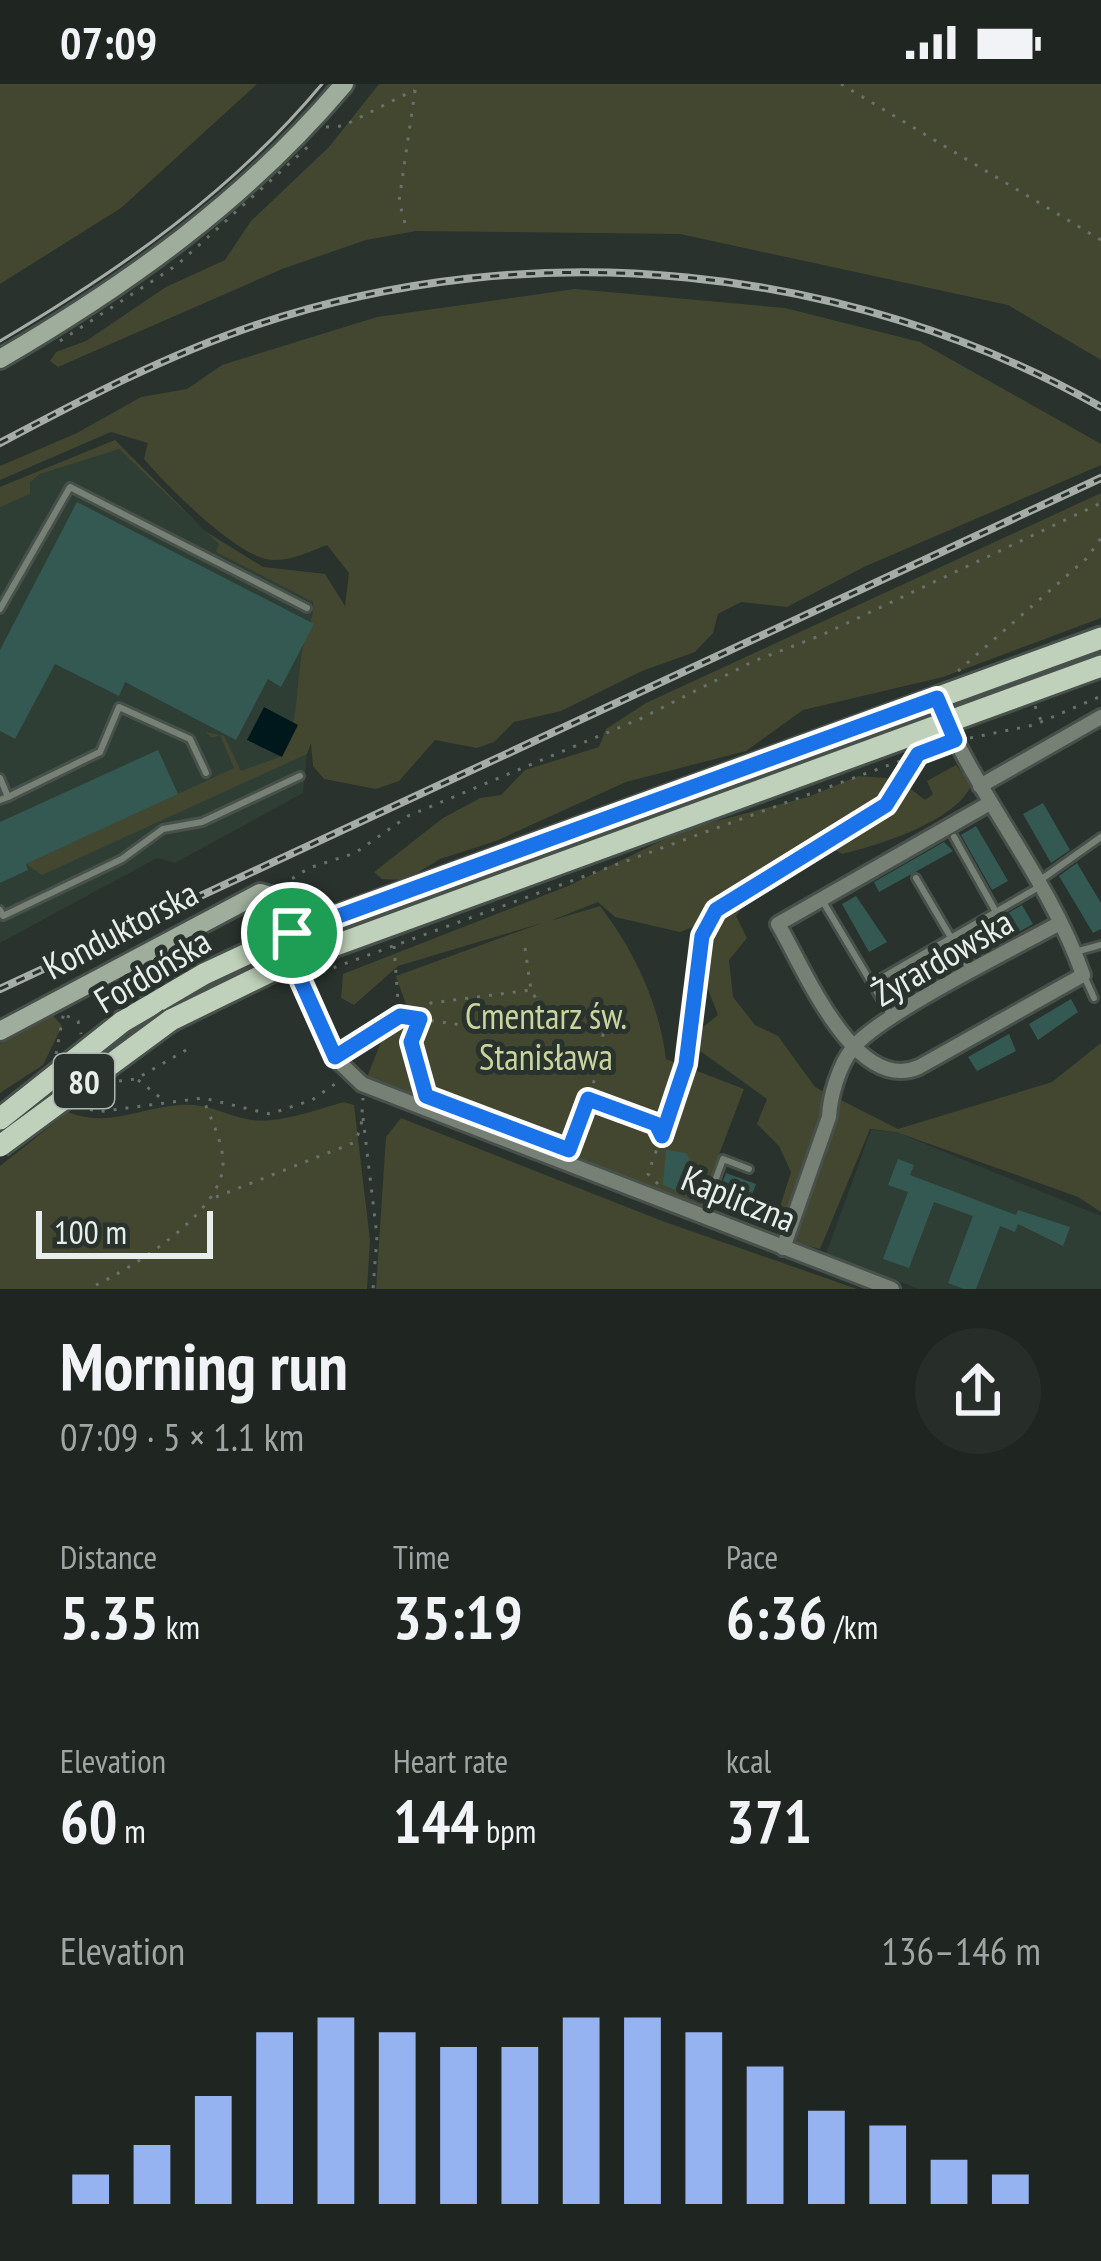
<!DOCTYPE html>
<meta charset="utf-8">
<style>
:root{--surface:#1f2622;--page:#272e2a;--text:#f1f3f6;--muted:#a1a5a5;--accent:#95b2f1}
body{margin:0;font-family:"PT Sans Narrow",sans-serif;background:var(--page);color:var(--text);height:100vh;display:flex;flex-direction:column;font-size:45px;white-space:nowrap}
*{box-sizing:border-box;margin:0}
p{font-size:39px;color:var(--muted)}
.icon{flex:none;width:66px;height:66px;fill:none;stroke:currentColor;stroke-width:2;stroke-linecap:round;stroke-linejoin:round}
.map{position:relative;height:1205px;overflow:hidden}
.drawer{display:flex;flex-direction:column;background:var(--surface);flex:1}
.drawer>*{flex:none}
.scale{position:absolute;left:36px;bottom:30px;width:177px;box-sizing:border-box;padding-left:12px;border:6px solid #e8eeeb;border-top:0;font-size:33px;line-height:42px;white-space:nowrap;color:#e8eeeb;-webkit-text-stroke:9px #29322d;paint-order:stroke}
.pin{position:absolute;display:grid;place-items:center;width:102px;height:102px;color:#fff;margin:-51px;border:6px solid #fff;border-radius:50%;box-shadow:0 3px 12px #0007}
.round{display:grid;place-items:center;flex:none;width:126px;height:126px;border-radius:63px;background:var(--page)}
.head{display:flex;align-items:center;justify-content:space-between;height:204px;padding:0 60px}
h1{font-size:66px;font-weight:700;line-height:90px}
.stats{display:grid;grid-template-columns:repeat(3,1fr);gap:18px;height:204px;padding:12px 60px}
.stats div{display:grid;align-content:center}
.stats b{font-size:60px;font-weight:700}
.stats small{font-size:33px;font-weight:400}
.stats p{font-size:33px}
.chart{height:336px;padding:24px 60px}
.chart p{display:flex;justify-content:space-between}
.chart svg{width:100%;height:216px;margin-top:12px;stroke:var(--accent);stroke-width:6}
.status{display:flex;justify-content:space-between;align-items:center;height:84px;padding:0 60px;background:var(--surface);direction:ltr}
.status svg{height:33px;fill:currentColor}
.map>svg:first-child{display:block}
.built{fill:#2e3e35}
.green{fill:#434730}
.water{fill:#00181b}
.building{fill:#345953}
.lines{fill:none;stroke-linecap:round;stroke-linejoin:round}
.lane-casing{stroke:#48504b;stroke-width:12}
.street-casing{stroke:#48504b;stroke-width:20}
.secondary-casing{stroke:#48504b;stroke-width:24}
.primary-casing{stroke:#48504b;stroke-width:27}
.path{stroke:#69716d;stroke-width:3;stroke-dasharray:3 9;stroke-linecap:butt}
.lane{stroke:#778075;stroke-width:6}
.street{stroke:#778075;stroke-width:14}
.secondary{stroke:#9fad9c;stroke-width:18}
.primary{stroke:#bfd1ba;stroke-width:21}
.tram{stroke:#a6ada9;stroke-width:3}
.rail-casing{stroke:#a6ada9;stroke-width:8}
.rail{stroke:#29322d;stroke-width:3;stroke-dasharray:9;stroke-linecap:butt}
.primary-bridge-casing{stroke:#48504b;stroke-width:27;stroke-linecap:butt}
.primary-bridge{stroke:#bfd1ba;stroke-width:21}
.route-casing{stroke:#fff;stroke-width:24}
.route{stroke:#1a73e8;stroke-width:15}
.labels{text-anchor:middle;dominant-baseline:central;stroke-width:10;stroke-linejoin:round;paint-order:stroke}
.shield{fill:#29322d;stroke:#afb6b2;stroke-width:3}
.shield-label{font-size:33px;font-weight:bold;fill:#e8eeeb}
.street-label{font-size:36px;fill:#e8eeeb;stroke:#29322d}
.park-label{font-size:36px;fill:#cad59e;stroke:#29322d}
</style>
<div class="status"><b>07:09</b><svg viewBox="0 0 49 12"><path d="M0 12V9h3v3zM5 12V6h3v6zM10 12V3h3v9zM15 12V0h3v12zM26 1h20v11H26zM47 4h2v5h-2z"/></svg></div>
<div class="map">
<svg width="1101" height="1205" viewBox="0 0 1101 1205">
<rect width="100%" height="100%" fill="#29322d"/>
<!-- built -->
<g class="built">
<polygon points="115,356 205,447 263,483 325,490 345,523 307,670 303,709 175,779 157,774 0,859 0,403"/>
<polygon points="871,1046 896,1048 1101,1132 1101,1205 919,1205 826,1170"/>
</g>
<!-- green -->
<g class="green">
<polygon points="0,0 257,0 121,124 0,200"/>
<polygon points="379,0 1101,0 1101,276 1008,221 680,150 416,147 366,156 282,185 58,283 50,277 56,268 86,257 166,203 225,176 251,137 329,63"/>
<path d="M575,205L785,224L920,258L1101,360V381L866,482L787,523L741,518L718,530L713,549L695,568L642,587L561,627L514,638L494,658L477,664L435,656L399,697L376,705L324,695L313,682L311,659L307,670L42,791L26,780L234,684L220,651L212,654L206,648L224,652L241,687L282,672C300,637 295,603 303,563C307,546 314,536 313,518L216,468L219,460L119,365L40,390L30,398V410L0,423V403L115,356L205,447L263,483L325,490L345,522L349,489L327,461C308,468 284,481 262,474C227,462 169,404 144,375L148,359L111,348L0,396V382L77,349L141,313L187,305L222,281L377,233Z"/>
<polygon points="1101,409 1101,534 943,593 803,626 746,667 626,698 496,757 440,775 406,796 382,795 374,788 443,734 480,714 501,711 525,686 599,663 606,645 646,619"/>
<polygon points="913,631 917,642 346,849 342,837"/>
<path d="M956,681L971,702C954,738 879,761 842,770C818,754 780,768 760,788C749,799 747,820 736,832L747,854L729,876L733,913L755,941L778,952L815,1003L898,1045L1052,998L1101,959V1128L1078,1113L896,1048L870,1045L820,1165L798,1159L778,1129L791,1088L779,1062L757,1040L767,1015L696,964L694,950L718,931L704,895L709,837L680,848L615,833L598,818L550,837L600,822C634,866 659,919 666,975L744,1005L699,1123L367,993L385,948L411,935L396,892L542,839L398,882L354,921L341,914L343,890L568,802L686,745L808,713L858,692L898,695L925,716L933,710L927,697Z"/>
<polygon points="51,929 62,942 43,981 0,1009 0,960"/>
<path d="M344,1018L354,1021L370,1156L367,1205H0V1082L68,1028C106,1044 140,1024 179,1021C204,1019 220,1028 242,1034C273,1043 314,1026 344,1018Z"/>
<polygon points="401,1034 665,1138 857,1205 376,1205 386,1053"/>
</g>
<!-- water -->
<polygon class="water" points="264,623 298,641 282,673 247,656"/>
<!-- building -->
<g class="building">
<polygon points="77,418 314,540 281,603 268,595 236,656 125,598 119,612 55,580 15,655 0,647 0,566"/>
<polygon points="158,666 178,710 26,780 28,786 0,799 0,738"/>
<polygon points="1043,719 1070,766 1051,779 1023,730"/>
<polygon points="976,742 1008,797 992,806 961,751"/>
<polygon points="944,758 953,767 879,808 874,798"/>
<polygon points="1077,779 1101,819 1101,845 1093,849 1059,792"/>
<polygon points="856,812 887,858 869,868 842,820"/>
<polygon points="1022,821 1033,840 977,871 967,853"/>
<polygon points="944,866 954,883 899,915 889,898"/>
<polygon points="1071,915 1078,928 1038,956 1029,940"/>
<polygon points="1009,950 1016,967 977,987 968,973"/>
<polygon points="666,1066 686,1069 690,1076 678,1107 663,1101"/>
<polygon points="898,1075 914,1081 910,1091 1016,1131 1018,1126 1070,1143 1063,1162 1018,1140 1015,1148 1000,1142 976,1205 964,1205 948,1199 973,1132 934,1118 909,1184 883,1175 908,1108 888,1101"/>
<polygon points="726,1089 756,1100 748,1121 718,1110"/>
</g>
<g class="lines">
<!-- lane casing -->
<g class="lane-casing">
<g id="lane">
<polyline points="0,525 70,403 307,524"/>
<polyline points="0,694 8,713 0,716"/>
<polyline points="8,713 100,668 119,623 190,655 206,689"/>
<polyline points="954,753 996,828"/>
<polyline points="916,794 970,886"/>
<polyline points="1039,797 1101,753"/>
<polyline points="822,816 891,932"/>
<polyline points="0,826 3,832 122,775 163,745 202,738 300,692"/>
<polyline points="1075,868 1101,861"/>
<polyline points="1085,894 1094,914"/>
<polyline points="871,900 1039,803"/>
<polyline points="703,1130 723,1075 749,1085"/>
</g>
</g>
<!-- street casing -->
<g class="street-casing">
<g id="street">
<path d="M936,613C975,711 1049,793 1083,891L919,983C855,1011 804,884 778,840L990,719"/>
<polyline points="980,702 1101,633"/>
<polyline points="292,877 337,976 362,1000 892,1205"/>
<path d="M783,1164L829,1033C830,1012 839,981 853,964C878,931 1017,863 1060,839"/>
</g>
</g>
<!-- secondary casing -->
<g class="secondary-casing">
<g id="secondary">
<path d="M0,275C130,199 246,116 344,0"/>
<polyline points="0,947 260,809 277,814 291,837 292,877"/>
</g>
</g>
<!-- primary casing -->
<g class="primary-casing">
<g id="primary">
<polyline points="171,936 292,877 1101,582"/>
<polyline points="122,938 204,890 292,849 1101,554"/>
</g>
</g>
<!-- path -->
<g class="path">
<polyline points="841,0 1101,156"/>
<polyline points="326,43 343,42 414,6"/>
<polyline points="405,139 399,117 416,0"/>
<polyline points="60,257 177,181 311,60"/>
<polyline points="958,587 1087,474 1101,454"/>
<polyline points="1035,622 1042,639"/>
<polyline points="970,654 1034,641 1101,612"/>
<polyline points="282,801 309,784 355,769 408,732 642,634 754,577 822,551 1101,419"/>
<polyline points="394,862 399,931"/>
<polyline points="525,864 531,906 548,935 603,951 603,970 588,1015 656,1040 661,1050"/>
<polyline points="311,892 944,661"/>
<polyline points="67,932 78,937 81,950"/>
<polyline points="345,966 399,932 476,943 547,936"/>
<polyline points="56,970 64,927"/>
<polyline points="138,996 162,1015"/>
<polyline points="119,997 136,995 186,966"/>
<path d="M423,1009C411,978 403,938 431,919L531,906"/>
<polyline points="79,1021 97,1028 203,1014 270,1030 312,1016 342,995"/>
<polyline points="363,1034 377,1152 373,1205"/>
<polyline points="570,1064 588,1017"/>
<polyline points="658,1100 648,1090 687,980 702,852 716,826 886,721 917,672"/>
<polyline points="216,1113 353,1059 361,1045 363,1014"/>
<path d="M96,1201C135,1182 224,1127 223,1079C223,1058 211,1035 203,1015"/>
</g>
<!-- lane -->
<use href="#lane" class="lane"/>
<!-- street -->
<use href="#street" class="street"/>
<!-- secondary -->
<use href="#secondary" class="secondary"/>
<!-- primary -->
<use href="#primary" class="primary"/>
<!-- tram -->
<path class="tram" d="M0,257C120,186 232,108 322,0"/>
<!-- rail casing -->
<g class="rail-casing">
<g id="rail">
<path d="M0,359C83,315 167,271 256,241C532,148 848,180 1101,323"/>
<polyline points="0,905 1101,394"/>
</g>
</g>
<!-- rail -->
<use href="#rail" class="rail"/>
<!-- primary-bridge casing -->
<g class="primary-bridge-casing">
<g id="primary-bridge">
<polyline points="0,1035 122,938"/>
<polyline points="0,1062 171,936"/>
</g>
</g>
<!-- primary-bridge -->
<use href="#primary-bridge" class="primary-bridge"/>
</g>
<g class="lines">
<!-- route casing -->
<g class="route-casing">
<polygon id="route" points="937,614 955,656 918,670 886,721 716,826 702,852 686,980 662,1052 656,1040 588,1015 569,1066 426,1012 411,958 420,935 400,932 335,973 292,877 292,849"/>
</g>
<!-- route -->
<use href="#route" class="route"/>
</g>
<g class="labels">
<!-- shield labels -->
<rect class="shield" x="54" y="970" width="60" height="54" rx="9"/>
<g class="shield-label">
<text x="84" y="997">80</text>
</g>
<!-- street labels -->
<g class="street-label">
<text transform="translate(120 845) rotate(-28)">Konduktorska</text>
<text transform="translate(942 873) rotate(-30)">Żyrardowska</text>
<text transform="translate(152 886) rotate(-31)">Fordońska</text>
<text transform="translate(739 1114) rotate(22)">Kapliczna</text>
</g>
<!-- park labels -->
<g class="park-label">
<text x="546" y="931">Cmentarz św.<tspan x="546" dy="41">Stanisława</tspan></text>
</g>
</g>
</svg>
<div class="scale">100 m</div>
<div class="pin" style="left:292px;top:849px;background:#1e9e55"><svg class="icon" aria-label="arrive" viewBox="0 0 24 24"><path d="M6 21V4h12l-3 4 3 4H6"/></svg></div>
</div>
<section class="drawer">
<div class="head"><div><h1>Morning run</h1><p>07:09 · 5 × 1.1 km</p></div><a class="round"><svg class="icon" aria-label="share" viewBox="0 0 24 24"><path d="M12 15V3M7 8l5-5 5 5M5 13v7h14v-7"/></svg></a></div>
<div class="stats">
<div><p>Distance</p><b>5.35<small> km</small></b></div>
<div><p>Time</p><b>35:19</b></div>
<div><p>Pace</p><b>6:36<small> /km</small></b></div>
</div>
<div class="stats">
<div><p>Elevation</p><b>60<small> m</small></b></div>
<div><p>Heart rate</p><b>144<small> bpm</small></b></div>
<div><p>kcal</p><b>371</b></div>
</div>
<div class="chart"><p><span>Elevation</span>136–146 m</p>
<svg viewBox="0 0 160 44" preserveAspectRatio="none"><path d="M5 44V38M15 44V32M25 44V22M35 44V9M45 44V6M55 44V9M65 44V12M75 44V12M85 44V6M95 44V6M105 44V9M115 44V16M125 44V25M135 44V28M145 44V35M155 44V38"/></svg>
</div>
</section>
